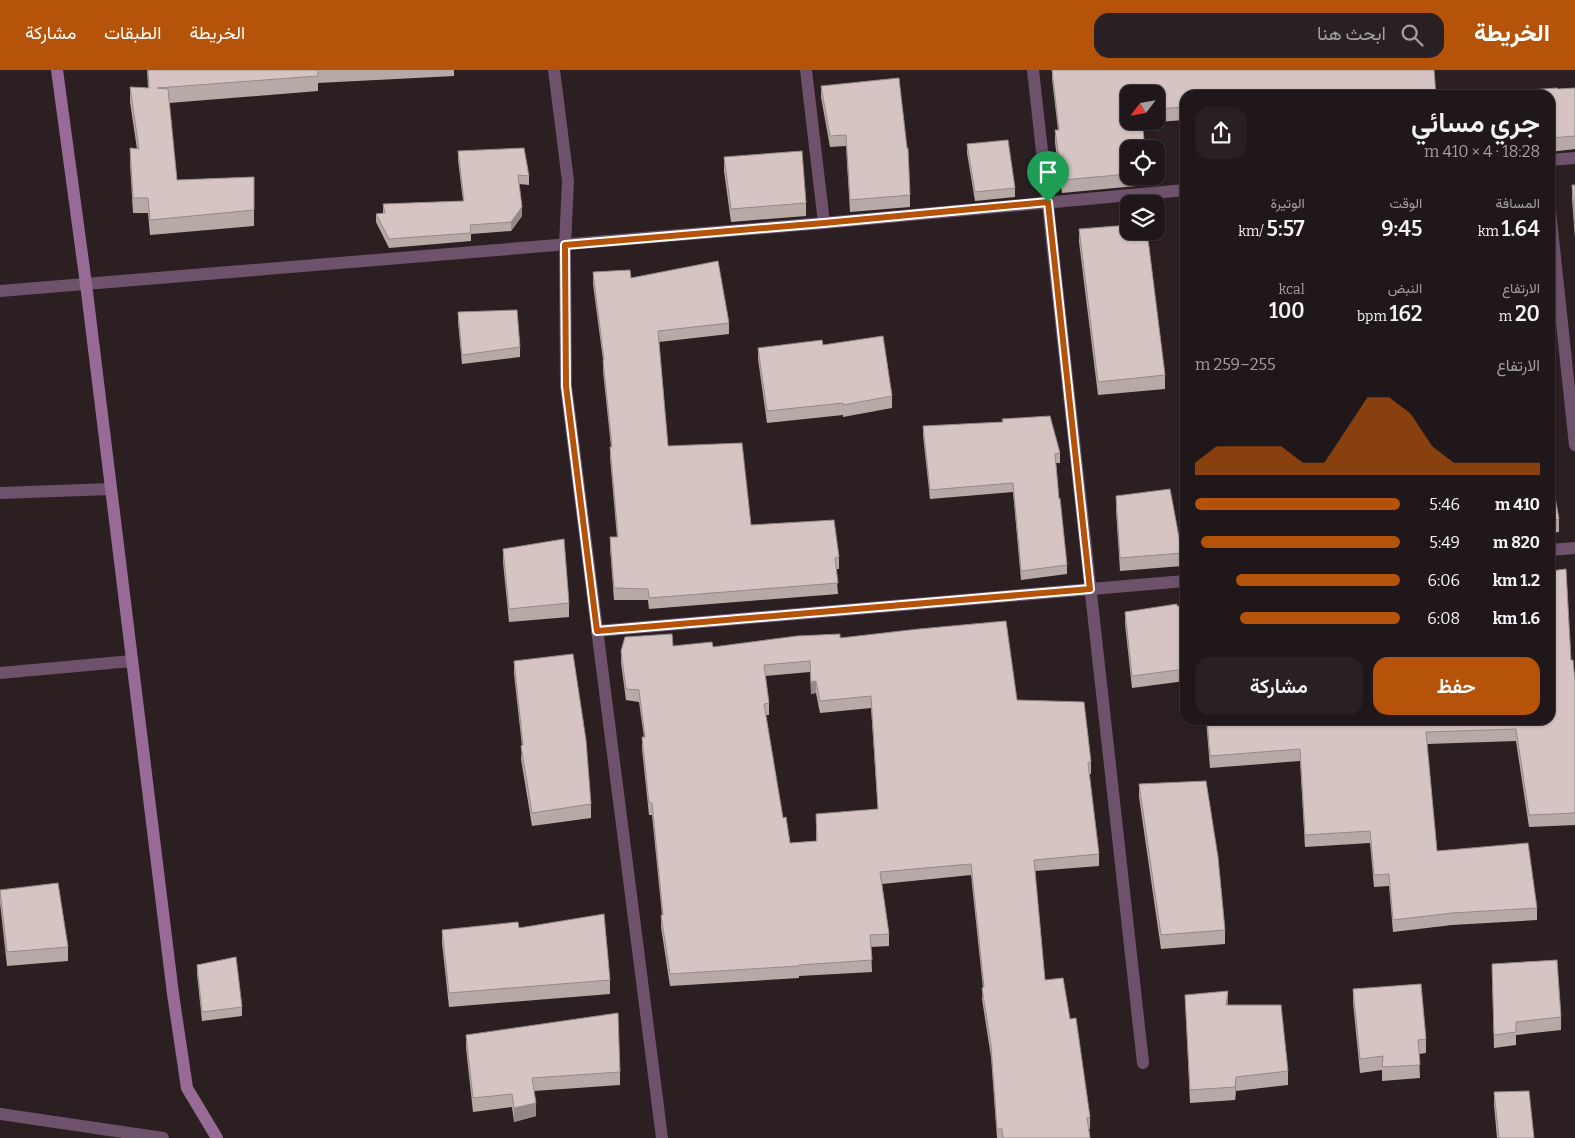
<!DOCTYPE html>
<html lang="ar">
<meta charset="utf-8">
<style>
:root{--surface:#20171a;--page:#282023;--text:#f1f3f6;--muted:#a29fa2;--line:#3d3639;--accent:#b45309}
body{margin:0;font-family:Bitter,Vazirmatn,serif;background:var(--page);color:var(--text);direction:rtl;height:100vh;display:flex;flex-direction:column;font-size:19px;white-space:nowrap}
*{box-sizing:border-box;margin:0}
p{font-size:16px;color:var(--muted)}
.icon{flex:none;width:28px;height:28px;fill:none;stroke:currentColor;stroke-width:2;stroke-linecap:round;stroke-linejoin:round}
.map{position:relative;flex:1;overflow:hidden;direction:ltr}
.drawer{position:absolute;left:1180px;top:20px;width:375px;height:635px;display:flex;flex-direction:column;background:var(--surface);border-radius:15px;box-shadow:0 1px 4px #0004,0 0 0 1px var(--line);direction:rtl}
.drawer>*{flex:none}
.needle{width:32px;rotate:239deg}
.tools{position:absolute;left:1120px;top:15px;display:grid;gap:10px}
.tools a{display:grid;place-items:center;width:45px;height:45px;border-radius:10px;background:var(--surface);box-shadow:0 1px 4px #0004,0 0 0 1px var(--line);font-size:25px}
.pin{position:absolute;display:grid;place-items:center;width:42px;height:42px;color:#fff;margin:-51px -21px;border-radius:50% 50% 50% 0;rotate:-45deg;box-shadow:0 0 5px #0007}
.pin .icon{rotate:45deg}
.round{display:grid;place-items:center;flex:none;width:52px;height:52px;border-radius:15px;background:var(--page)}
.headline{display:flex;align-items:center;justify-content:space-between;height:85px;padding:0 15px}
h1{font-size:28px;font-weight:600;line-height:38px}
.stats{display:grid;grid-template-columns:repeat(3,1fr);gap:8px;height:85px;padding:5px 15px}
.stats div{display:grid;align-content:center}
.stats b{font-size:21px;font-weight:600}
.stats small{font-size:14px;font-weight:400}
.stats p{font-size:14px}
.chart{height:140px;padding:10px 15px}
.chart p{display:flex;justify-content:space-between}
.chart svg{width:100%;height:90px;margin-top:5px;fill:var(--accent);opacity:.7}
.button{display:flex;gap:10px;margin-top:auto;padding:10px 15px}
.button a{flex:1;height:58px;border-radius:15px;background:var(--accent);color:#fff;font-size:20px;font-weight:600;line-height:58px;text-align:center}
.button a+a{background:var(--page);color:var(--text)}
ul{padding:0 15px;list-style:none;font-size:16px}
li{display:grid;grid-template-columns:80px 60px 1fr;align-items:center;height:38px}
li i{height:12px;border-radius:6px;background:var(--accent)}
header{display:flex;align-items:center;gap:30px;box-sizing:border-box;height:70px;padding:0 25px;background:var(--accent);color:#fff}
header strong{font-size:24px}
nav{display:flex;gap:28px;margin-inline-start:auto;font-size:18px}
.search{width:350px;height:45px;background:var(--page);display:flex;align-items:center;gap:12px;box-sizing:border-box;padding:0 18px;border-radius:15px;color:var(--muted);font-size:19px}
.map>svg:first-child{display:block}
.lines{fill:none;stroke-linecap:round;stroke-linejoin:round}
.street{stroke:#6e526c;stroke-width:12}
.secondary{stroke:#986b96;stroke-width:12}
.wall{fill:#b7a9a6;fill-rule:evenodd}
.shaded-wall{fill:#958987}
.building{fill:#d5c4c1;stroke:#958987;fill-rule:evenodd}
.route-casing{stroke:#fff;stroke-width:10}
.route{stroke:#b45309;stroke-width:6}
</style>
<header>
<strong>الخريطة</strong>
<div class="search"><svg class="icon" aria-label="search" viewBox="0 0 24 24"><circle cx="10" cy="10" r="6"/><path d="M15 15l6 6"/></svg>ابحث هنا</div>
<nav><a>الخريطة</a><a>الطبقات</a><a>مشاركة</a></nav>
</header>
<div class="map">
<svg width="1575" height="1068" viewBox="0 0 1575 1068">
<rect width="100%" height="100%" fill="#2b1f22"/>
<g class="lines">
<!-- street -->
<g class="street">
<polyline points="554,0 568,111 565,175 566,316 662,1068"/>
<polyline points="806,0 824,153"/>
<polyline points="1033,0 1143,993"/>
<polyline points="1550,90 1575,88"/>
<polyline points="1550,141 1575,375"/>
<polyline points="0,221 824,153 1185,120"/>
<polyline points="0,423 111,419"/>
<polyline points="1550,480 1575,478"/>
<polyline points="597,561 1185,511"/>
<polyline points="0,603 132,591"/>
<polyline points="0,1044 163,1068"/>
</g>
<!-- secondary -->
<polyline class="secondary" points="57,0 86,214 173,924 187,1018 217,1068"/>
</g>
<!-- wall -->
<g class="wall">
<polygon points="147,0 454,0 454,6 318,13 318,21 169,33 177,110 254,107 254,156 150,165 148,143 133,143 130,94 130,78 137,79 130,32 130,17 148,18"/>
<path d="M1052,0H1434L1185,25V50L1142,53L1129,79V106H1147V115L1062,123L1055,73V60H1058L1052,9ZM1156,24V51H1129Z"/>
<polygon points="821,16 910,125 910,137 850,142 846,76 830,77 821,27"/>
<polygon points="1575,18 1575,79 1550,82 1550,25 1558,19"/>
<polygon points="967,74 1015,118 1015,127 975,131 967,83"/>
<polygon points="458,81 529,106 529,115 519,114 522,146 511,161 471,164 471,171 389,178 376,152 376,144 383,143 383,134 463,131 458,90"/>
<polygon points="724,87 806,133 806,146 731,152 724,101"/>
<polygon points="1572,115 1575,115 1575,168 1572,129"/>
<polygon points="1079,159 1165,305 1165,319 1098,325 1079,172"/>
<polygon points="593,202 631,208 729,253 729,264 659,272 668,376 751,455 839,487 839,499 836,499 838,524 649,539 648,530 614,530 610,478 610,467 617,467 610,388 610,377 611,377 603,301 603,290 593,214"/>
<polygon points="458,242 520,277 520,287 462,294 458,252"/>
<polygon points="823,275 892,326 892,338 843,347 843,345 767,353 758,289 758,278"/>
<polygon points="923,356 1060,383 1060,393 1056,393 1059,429 1067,495 1067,504 1021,510 1013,422 930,429 923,365"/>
<polygon points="1550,399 1559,449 1559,462 1550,463"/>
<polygon points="1116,426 1182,483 1182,496 1120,501 1116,440"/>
<polygon points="503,479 569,533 569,547 509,552 503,492"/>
<polygon points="1177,536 1185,536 1185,611 1132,618 1125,554 1125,542"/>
<path d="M840,568L1017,630L1091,692V704H1089L1099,784V796L1035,801L1045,910L1070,949L1090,1047V1059H1089L1090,1068H997L991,987L982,929L983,918L971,805L882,814L889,864V876L871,877L872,902L799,906V908L670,916L661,857V845H662L652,745H649L642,679V667H644L639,632L626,630L621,593V581L673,576L713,577ZM810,602L811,624L816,623L820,643L871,638L878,739L816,744V771L790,773L783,748L766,645H769V633L765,606Z"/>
<polygon points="1571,590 1575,611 1575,755 1529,757 1516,671 1427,674 1437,781 1537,838 1537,850 1452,855 1393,862 1389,816 1374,817 1370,773 1305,777 1300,691 1210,698 1206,650 1550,650"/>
<polygon points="514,591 591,734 591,748 532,756 521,689 522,676 514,604"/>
<polygon points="1139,714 1225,860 1225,874 1161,879 1139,727"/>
<polygon points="0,820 68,877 68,891 7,896 0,833"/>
<polygon points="519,858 610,910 610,924 449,937 442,873 442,860"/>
<polygon points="1492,894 1561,947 1561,960 1516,965 1516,975 1494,978"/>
<polygon points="197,895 242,937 242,946 202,951 197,904"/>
<polygon points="1353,919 1426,969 1426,983 1419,984 1420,1008 1382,1011 1382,1000 1360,1003 1353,932"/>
<polygon points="1185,925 1228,935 1288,1001 1288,1015 1236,1021 1235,1030 1190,1033"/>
<polygon points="466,965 620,1002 620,1015 534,1021 536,1046 514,1052 512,1037 473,1042 466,978"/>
<polygon points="1494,1022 1534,1068 1497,1068 1494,1035"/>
</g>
<!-- shaded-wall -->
<g class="shaded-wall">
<polygon points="522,137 522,146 511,161 511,152"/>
<polygon points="816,611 816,623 811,624 811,612"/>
<polygon points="1228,921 1228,934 1226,949 1226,935"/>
<polygon points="1236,1007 1236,1021 1235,1030 1235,1017"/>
<polygon points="536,1033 536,1046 514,1052 514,1038"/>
</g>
<!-- building -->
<g class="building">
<polygon points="148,0 318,0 318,6 157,18 168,19 177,110 254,107 254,140 150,150 148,128 133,128 130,78 139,79 130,17 149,18"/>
<polygon points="1052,0 1434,0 1436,25 1185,25 1185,37 1156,39 1156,24 1129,24 1129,51 1142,51 1145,79 1129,79 1129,104 1062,110 1055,60 1059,60"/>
<polygon points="899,8 907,78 908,78 910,125 850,130 846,65 830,66 821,16"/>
<polygon points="1557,18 1558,19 1575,18 1575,66 1550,68 1550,25 1478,24"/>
<polygon points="1008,70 1015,118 975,122 967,74"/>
<polygon points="524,78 529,106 518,105 522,137 511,152 470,155 471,163 389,169 376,144 385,143 383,134 464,131 458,81"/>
<polygon points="802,81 806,133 731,139 724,87"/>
<polygon points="1572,115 1575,115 1575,155"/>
<polygon points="1129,155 1129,161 1147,161 1165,305 1098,312 1079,159"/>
<polygon points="718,191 729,253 658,261 668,376 742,373 751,455 834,450 839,487 835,488 838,513 649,528 648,519 614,518 610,467 618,467 610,377 612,377 603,290 604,290 593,202 630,200 631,208"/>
<polygon points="517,240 520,277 462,285 458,242"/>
<polygon points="883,266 892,326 843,335 843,333 767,341 758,278 822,270 823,275"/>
<polygon points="1050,346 1060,383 1055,384 1059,429 1060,428 1067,495 1021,501 1013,413 930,420 923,356 1003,352 1002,349"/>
<polygon points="1550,399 1559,449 1550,451"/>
<polygon points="1170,419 1182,483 1120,488 1116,426"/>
<polygon points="564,469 569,533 509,539 503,479"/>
<polygon points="1566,499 1571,590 1573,590 1575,611 1575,743 1529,745 1516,659 1426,662 1437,781 1528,773 1537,838 1452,843 1393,850 1389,804 1374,805 1370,761 1305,765 1300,679 1210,686 1207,650 1550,650 1550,501"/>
<polygon points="1177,534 1177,536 1185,536 1185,599 1132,606 1125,542"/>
<path d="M1006,551L1017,630L1084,632L1091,692L1088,693L1099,784L1034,790L1045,910L1063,908L1070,949L1076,948L1090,1047L1087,1048L1090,1068H1003L1002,1059H997L991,975L982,918L984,917L971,794L880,802L889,864L870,865L872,890L799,895V896L670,904L661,845H663L652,733H649L642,667H645L639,620L626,619L621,581L625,567L672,564L673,576L712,572L713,577L797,566L840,564V568L919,559ZM810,591L811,612L816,611L820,631L871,626L878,739L816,744L817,771L790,773L786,747L783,748L764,634L769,633L764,595Z"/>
<polygon points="573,584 586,670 591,734 532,743 521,676 523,675 514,591"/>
<polygon points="1206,711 1218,787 1225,860 1161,865 1139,714"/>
<polygon points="58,813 68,877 7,882 0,820"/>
<polygon points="604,844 610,910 449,923 442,860 518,852 519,858"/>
<polygon points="236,887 242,937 202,942 197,895"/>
<polygon points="1557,890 1561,947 1516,952 1516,962 1494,965 1492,894"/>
<polygon points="1421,914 1426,969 1418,970 1420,995 1382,997 1383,986 1360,989 1353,919"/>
<polygon points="1228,921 1226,935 1281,935 1288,1001 1236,1007 1235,1017 1190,1020 1185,925"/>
<polygon points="618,943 620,1002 532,1008 536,1033 514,1038 512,1024 473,1028 466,965"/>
<polygon points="1529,1021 1534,1068 1499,1068 1494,1022"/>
</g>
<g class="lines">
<!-- route casing -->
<g class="route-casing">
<polygon id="route" points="1048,132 1090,519 597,561 566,316 565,175 824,153"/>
</g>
<!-- route -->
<use href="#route" class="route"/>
</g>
</svg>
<div class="tools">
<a><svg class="needle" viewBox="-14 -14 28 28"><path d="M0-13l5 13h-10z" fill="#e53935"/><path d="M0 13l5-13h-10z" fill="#a29fa2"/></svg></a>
<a><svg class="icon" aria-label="locate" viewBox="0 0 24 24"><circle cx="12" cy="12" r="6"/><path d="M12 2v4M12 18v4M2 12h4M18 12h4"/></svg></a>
<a><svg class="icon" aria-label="layers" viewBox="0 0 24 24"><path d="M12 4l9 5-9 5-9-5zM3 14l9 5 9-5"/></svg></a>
</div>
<div class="pin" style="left:1048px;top:132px;background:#1e9e55"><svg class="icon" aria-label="arrive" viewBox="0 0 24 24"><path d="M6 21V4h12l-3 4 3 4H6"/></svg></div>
<section class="drawer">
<div class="headline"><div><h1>جري مسائي</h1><p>18:28 · 4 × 410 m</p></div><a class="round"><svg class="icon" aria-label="share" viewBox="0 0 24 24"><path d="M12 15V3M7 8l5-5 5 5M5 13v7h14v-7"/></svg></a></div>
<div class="stats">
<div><p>المسافة</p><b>1.64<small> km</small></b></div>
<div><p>الوقت</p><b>9:45</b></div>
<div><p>الوتيرة</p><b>5:57<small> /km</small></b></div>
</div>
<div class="stats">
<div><p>الارتفاع</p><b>20<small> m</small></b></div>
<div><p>النبض</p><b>162<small> bpm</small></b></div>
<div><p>kcal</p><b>100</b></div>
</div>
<div class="chart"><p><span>الارتفاع</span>255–259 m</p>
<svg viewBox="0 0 160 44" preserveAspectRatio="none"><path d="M0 44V38L10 30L20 30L30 30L40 30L50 38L60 38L70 22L80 6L90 6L100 14L110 30L120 38L130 38L140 38L150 38L160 38V44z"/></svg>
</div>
<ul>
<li><b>410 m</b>5:46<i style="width:100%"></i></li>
<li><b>820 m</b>5:49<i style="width:97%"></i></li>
<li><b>1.2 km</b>6:06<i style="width:80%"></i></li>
<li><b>1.6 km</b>6:08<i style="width:78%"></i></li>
</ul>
<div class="button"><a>حفظ</a><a>مشاركة</a></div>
</section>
</div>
